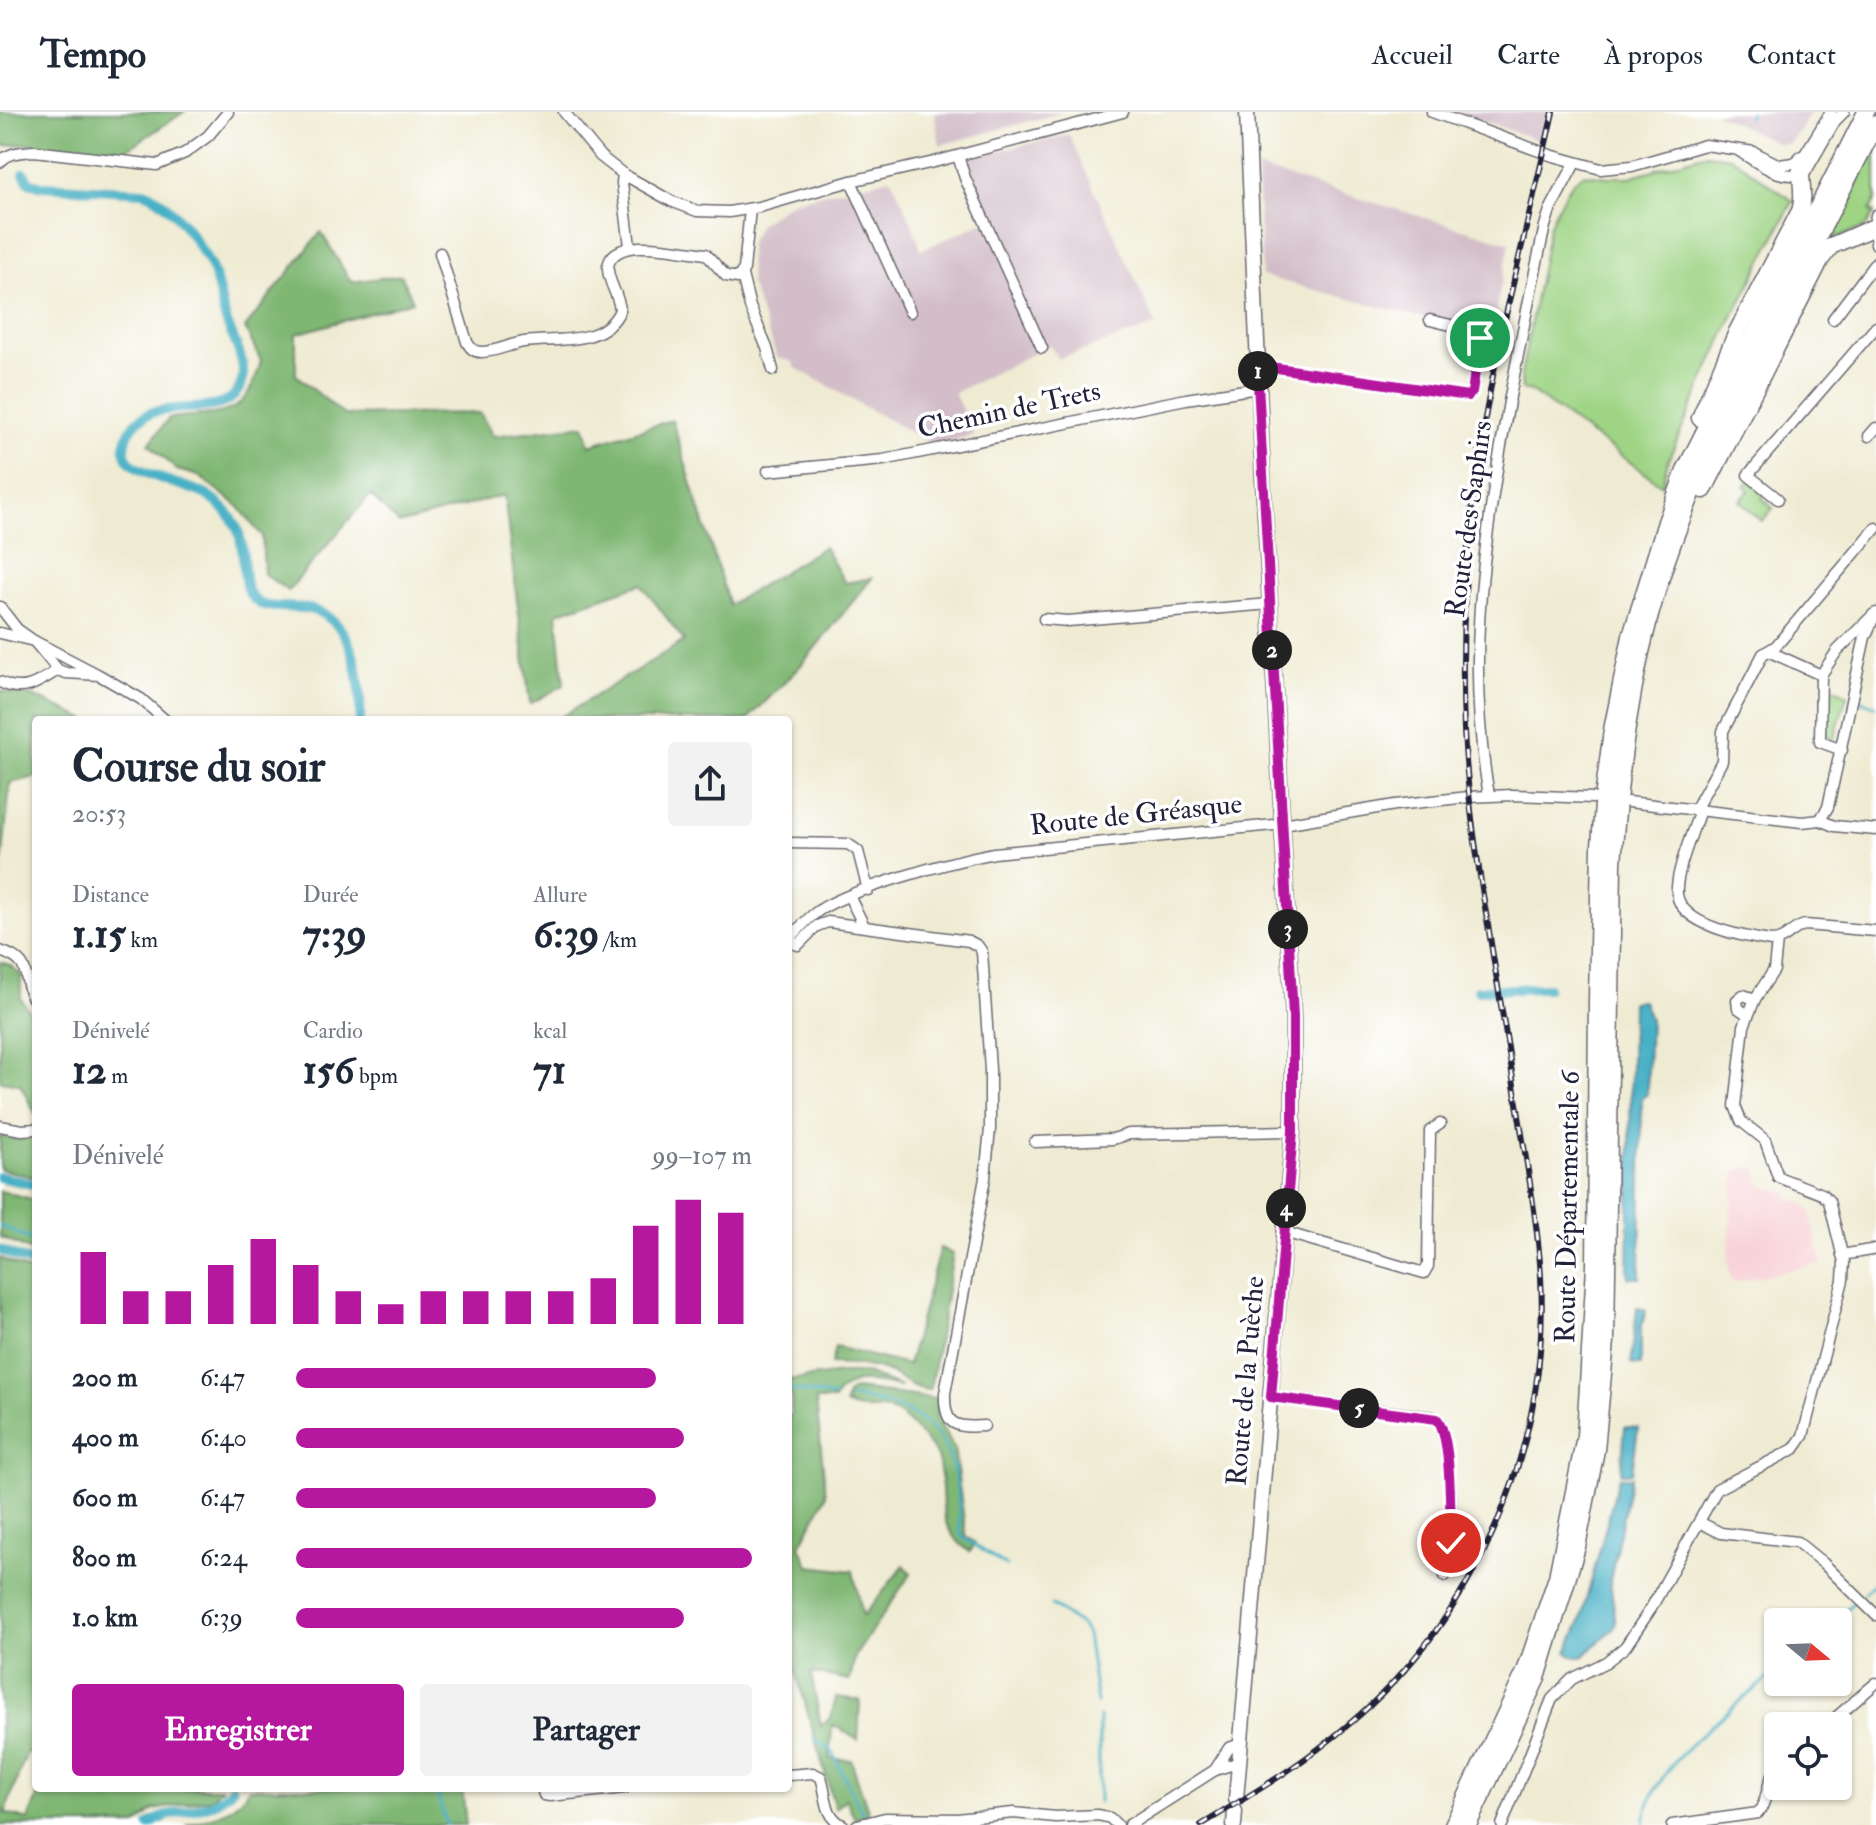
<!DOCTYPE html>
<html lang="fr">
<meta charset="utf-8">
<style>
:root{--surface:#fff;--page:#f2f2f3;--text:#1f2937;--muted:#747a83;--line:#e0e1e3;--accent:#b5179e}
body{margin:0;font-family:"IM FELL Double Pica",serif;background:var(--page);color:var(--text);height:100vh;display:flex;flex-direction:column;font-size:30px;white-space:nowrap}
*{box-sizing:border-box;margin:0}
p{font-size:26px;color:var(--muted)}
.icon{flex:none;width:44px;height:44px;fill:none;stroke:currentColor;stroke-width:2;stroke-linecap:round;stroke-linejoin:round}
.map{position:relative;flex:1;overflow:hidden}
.side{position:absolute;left:32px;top:604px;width:760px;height:1076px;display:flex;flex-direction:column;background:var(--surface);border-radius:8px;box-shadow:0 2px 6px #0004}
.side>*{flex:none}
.needle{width:52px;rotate:109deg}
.controls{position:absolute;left:1764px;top:1496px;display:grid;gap:16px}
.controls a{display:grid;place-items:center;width:88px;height:88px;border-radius:8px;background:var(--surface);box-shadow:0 2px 6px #0004;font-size:40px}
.pin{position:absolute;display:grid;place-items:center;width:68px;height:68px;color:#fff;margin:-34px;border:4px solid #fff;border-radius:50%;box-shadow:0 2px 8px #0007}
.km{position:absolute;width:40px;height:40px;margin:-20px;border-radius:50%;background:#222;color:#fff;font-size:22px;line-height:40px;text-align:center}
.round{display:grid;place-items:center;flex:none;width:84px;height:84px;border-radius:8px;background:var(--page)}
.summary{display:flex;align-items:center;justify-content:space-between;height:136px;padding:0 40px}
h1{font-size:44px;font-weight:700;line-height:60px}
.stats{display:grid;grid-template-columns:repeat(3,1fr);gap:12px;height:136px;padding:8px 40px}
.stats div{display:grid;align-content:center}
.stats b{font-size:40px;font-weight:700}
.stats small{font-size:22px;font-weight:400}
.stats p{font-size:22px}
.chart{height:224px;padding:16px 40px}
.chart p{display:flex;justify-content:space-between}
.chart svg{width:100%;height:144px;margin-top:8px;stroke:var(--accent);stroke-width:6}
.button{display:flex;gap:16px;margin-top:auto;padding:16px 40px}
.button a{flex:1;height:92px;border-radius:8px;background:var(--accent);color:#fff;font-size:32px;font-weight:700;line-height:92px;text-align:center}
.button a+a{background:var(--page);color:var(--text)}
ul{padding:0 40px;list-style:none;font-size:26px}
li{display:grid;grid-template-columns:128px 96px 1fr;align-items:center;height:60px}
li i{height:20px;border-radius:10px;background:var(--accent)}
header{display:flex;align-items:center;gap:48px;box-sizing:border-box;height:112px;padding:0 40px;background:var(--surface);border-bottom:2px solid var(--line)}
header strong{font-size:38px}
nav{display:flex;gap:44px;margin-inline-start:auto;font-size:28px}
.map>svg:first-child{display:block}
.built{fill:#f7cfd4}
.industrial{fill:#d2bdc8}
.green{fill:#9ed484;stroke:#607b60;stroke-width:2}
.forest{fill:#7eb672;stroke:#506c56;stroke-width:2}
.water{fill:#46b0c5;stroke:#346980;stroke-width:2}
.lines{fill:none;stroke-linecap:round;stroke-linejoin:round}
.stream{stroke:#46b0c5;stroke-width:3}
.canal{stroke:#46b0c5;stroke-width:10}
.minor-casing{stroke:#6a6870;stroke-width:13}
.major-casing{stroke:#6a6870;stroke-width:17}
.highway-casing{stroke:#6a6870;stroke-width:19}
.minor{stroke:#fff;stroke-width:10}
.major{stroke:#fff;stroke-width:14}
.highway{stroke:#fff;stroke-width:16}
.rail-casing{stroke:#22223b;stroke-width:6}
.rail{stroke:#fff;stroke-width:3;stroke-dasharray:9;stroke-linecap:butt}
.route-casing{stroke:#fff;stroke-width:16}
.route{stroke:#b5179e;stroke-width:10}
.labels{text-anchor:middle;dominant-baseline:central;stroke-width:7;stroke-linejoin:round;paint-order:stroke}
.street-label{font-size:28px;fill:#22223b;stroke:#fff}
</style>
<header>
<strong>Tempo</strong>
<nav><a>Accueil</a><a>Carte</a><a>À propos</a><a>Contact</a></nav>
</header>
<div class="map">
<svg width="1876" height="1713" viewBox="0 0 1876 1713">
<rect width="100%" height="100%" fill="#fff"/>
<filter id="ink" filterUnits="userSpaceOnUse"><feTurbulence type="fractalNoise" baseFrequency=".0125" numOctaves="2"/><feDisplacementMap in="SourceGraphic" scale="16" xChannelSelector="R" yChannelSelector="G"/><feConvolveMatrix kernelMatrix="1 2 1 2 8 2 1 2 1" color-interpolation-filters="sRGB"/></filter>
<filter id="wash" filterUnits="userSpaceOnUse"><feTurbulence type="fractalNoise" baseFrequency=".006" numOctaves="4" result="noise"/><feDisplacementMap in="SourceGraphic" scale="32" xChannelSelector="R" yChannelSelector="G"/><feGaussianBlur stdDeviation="1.8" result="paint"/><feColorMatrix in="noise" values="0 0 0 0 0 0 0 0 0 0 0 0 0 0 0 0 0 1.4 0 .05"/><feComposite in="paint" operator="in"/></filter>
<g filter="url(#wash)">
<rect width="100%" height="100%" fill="#efebd3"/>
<!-- built -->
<polygon class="built" points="1757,1055 1761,1073 1788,1081 1789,1087 1802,1090 1810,1098 1822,1151 1735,1170 1731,1168 1728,1149 1735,1058"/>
<!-- industrial -->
<g class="industrial">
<polygon points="934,0 1064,0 940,33"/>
<polygon points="1458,0 1546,0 1540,29"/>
<polygon points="1714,0 1810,0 1801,17 1788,32 1779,32"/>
<polygon points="1069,23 1156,213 1058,247 1050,233 954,281 974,323 933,333 794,255 793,250 777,245 750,171 749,132 759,112 793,89 891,66 910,106 921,138 991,107 962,47"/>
<polygon points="1257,56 1510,131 1492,216 1485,222 1262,164"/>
</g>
<!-- green -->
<g class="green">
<polygon points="1876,35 1876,87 1870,99 1874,101 1866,115 1827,129"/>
<path d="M1706,42L1731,45L1793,89L1728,214L1668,348L1662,373L1529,278H1522L1521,263L1549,115C1556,97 1567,72 1583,62L1607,65H1630Z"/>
<polygon points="1750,369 1765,382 1762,386 1773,396 1762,409 1740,389 1749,379 1745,374"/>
<polygon points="1826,571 1847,583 1834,627 1824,623"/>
</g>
<!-- forest -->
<g class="forest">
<polygon points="0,0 184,0 123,40 26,32 0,34"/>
<path d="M321,120L351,170L401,163L413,189L296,222V263L344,303L480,301L493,324L584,313L590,333L672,308L729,493L824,435L845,471L872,466L797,558L747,608H556L684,529L641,472L557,501L564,573L530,592L504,383L399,412L370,383L288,479L264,462L262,424L238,394L199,364L177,358L149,332L169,306C223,300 245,309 261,249L245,216Z"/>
<polygon points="0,579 33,584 87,608 36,608 36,665 10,671 0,773"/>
<polygon points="0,850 10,853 21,863 21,887 36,909 36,1003 20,972 0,969"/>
<polygon points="36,1023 36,1066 0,1057 0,1024 19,1028"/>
<polygon points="0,1079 36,1088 36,1141 0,1125"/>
<path d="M940,1136L953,1142L930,1278C908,1276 902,1265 883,1258C866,1252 849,1253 831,1252L835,1235L908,1253Z"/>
<polygon points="0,1146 36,1162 36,1642 27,1640 5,1701 28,1708 41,1676 221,1676 212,1686 154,1698 136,1713 0,1713"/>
<path d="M842,1261H866L901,1275C873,1271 851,1260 834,1288H816L826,1384L800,1434L809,1454L853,1459L863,1504L904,1453L911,1461L855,1544L850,1568L811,1561L821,1614L831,1605L836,1585L860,1588L858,1628L832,1612L830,1647L851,1648L869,1702L855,1707L846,1687L835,1696L788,1532V1306L791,1301L792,1283L788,1281V1268Z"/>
<path d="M854,1277L938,1287L936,1305L954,1336L966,1424L975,1431L970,1440C929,1410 950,1385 937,1345C934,1336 909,1311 900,1303C884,1291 862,1302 845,1293L847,1282Z"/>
<path d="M249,1676H462L466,1713H186C209,1707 237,1699 249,1676Z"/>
</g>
<!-- water -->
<g class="water">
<polygon points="1643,889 1650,907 1647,982 1642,986 1640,1166 1628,1166 1632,890"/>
<polygon points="1637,1195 1646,1199 1641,1216 1641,1253 1631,1252"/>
<polygon points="1625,1315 1638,1316 1632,1361 1621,1361"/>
<polygon points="1619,1365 1631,1365 1610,1469 1616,1511 1613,1517 1583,1545 1576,1545 1567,1540 1580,1511"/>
</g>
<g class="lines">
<!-- stream -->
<g class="stream">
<polyline points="1748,6 1750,0"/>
<polyline points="1861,589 1876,594"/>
<polyline points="0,1114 36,1129"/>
<polyline points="788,1277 834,1285"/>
<path d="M850,1285C903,1293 943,1305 955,1363C960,1383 958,1404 961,1424L1006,1454"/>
<polyline points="1864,1481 1876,1470"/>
<polyline points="1052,1493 1082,1514 1087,1522 1097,1591"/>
<polyline points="1832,1510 1855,1489"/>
<polyline points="814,1627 831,1638 863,1702"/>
<polyline points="435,1676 447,1713"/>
<polyline points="1099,1690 1099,1605"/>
<path d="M1644,1711C1652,1650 1733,1597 1778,1558"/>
</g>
<!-- canal -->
<g class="canal">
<path d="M24,61L29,70L42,74L144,80C169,87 199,131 211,155C219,171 220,191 226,208C233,229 251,254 239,277C218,314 148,276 128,323C126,329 124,334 125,341C129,364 189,372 208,384C238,404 242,422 244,456C245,466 245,477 252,485C263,500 286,493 303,496C355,502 362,566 360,608"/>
<polyline points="1478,878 1547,876"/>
<polyline points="0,1065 36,1073"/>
<polyline points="0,1138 36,1153"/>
<path d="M149,1713C176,1693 208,1705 232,1676"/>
</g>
</g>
</g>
<g filter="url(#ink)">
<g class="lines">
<!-- minor casing -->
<g class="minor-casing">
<g id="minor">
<polyline points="564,0 600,44 623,62 671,89 697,99 729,100 759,95 851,69 934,50 1123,0"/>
<polyline points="1432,0 1550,43 1601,57 1632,54 1705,33 1754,40 1779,53 1793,51 1802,47 1831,0"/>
<path d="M1739,39C1760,52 1779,69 1805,61L1835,9L1844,0"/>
<polyline points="958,44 965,66 1042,236"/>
<path d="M0,50C9,40 21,40 34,39L157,53L185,41L208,24L228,0"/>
<polyline points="623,62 622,71 630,134"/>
<polyline points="851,69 910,200"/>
<polyline points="1876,103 1874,115 1876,132"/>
<path d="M440,141L467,230C470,236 474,240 481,240C496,240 510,232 524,230C557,226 604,234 620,198C619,183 607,169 608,155C612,121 684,140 706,142L726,164L738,166L744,157L750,97"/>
<polyline points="742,163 750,195 767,236 773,258"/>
<polyline points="1833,207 1876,150"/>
<polyline points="1257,253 1468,284 1472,280 1480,226 1471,218 1430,208"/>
<polyline points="1869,324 1876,316"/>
<polyline points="768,359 883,348 1186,287 1258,276"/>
<polyline points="1778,387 1748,363 1876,215"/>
<polyline points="0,495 17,517 34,529 58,558 66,561 99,563 141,587 165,608"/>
<polyline points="1044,507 1068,509 1270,492"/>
<polyline points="0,521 34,529 97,562"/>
<polyline points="1768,539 1821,563"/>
<path d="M0,570C23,582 38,571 58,558"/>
<polyline points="1842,638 1820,630 1821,563 1837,539 1874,502"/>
<path d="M1489,683C1467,561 1481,448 1502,328C1515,256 1529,185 1545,114L1550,98L1575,51"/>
<polyline points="1628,690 1802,710 1820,708"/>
<polyline points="1695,698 1722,649 1723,619 1763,542 1776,534 1876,416"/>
<path d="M1700,698C1693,720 1675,760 1677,782C1681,814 1745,825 1771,829C1787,829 1791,816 1805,813L1876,819"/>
<polyline points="1820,708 1828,695 1865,525 1876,501"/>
<polyline points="1820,708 1834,714 1876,718"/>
<polyline points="788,731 848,732 858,739 868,778"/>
<polyline points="849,784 864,814"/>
<path d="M788,829C796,820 804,810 814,802C844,778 953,749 994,741L1283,712L1395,693L1469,685L1512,683L1593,686"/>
<path d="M788,829L798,833L817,814L828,810L969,829L978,834L982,840L990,957V1017L985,1066L945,1281C944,1313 954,1316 984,1314"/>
<path d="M0,839C37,851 19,868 36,891"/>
<polyline points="1748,903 1738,896 1737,888 1743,883 1755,887"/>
<polyline points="0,1014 22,1018 36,1017"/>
<polyline points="1035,1030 1113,1027 1129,1022 1293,1019"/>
<polyline points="1284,1120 1424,1161 1428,1154 1430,1019 1440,1012"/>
<polyline points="1842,1143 1876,1137"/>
<path d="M1271,1285L1433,1305L1440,1310C1449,1335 1455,1419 1451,1445C1450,1452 1447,1458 1445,1464"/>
<polyline points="1699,1410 1721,1421 1797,1430 1823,1451 1876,1503"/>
<polyline points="1826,1614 1876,1571"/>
<polyline points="1240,1650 1215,1658 1229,1636 1241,1632"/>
<path d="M788,1663L813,1661L821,1665C827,1682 824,1705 843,1713"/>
<polyline points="542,1676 544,1683 550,1684 625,1676"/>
<polyline points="857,1713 885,1706 957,1707 1013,1701 1056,1705 1098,1703 1110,1706 1117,1713"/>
<polyline points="1129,1713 1215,1658"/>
<polyline points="1502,1713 1552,1587 1572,1567 1606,1550 1625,1535 1650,1498 1717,1377 1794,1337 1803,1324 1843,1168 1844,1150 1829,1089 1822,1082 1778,1065 1765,1028 1741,1009 1735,994 1744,914 1755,887 1774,858 1777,829"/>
<path d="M1672,1713L1758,1701C1769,1688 1765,1670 1778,1656"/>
</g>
</g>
<!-- major casing -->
<g class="major-casing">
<g id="major">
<polyline points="1236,1687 1293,1019 1293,904 1263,368 1247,0"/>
<polyline points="1234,1713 1235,1699"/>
</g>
</g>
<!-- highway casing -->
<g class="highway-casing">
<g id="highway">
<path d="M1700,306L1737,220L1800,99C1806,82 1798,65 1802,47"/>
<polyline points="1704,378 1821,147 1831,134 1874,115"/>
<polyline points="1453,1713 1525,1560 1557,1465 1585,1324 1595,1154 1597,888 1600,734 1604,679 1612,618 1631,524 1666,410 1686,356 1866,0"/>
<path d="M1468,1713L1537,1566L1577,1435L1596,1338L1606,1229L1613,752C1619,657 1631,563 1659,472C1686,384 1727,303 1768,222C1804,152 1840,82 1876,12"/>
</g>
</g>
<!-- minor -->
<use href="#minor" class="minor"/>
<!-- major -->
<use href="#major" class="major"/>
<!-- highway -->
<use href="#highway" class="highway"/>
<!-- rail casing -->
<g class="rail-casing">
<path id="rail" d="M1201,1713C1252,1682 1303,1652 1348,1613C1478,1504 1550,1334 1541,1165C1538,1115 1529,1065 1521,1016C1510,949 1499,881 1488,813C1477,749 1467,684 1464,618C1461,540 1464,462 1473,385C1489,255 1525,127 1553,0"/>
</g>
<!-- rail -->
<use href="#rail" class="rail"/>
</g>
</g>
<g class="lines" filter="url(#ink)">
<!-- route casing -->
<g class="route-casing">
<path id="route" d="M1451,1431C1450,1405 1452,1324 1437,1307L1271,1285L1293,1019V904L1257,253L1468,284L1472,280L1480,226"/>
</g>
<!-- route -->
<use href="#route" class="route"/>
</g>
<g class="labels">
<!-- street labels -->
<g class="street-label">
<text transform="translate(1009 298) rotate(-12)">Chemin de Trets</text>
<text transform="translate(1469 407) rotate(-82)">Route des Saphirs</text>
<text transform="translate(1136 703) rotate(-6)">Route de Gréasque</text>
<text transform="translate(1568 1095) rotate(-89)">Route Départementale 6</text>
<text transform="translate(1246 1269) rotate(-85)">Route de la Puèche</text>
</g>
</g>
</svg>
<div class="controls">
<a><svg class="needle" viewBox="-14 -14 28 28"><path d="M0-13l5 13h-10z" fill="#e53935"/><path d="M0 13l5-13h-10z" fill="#747a83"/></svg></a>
<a><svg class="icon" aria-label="locate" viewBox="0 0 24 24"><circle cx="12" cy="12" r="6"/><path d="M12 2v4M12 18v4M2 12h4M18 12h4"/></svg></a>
</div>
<div class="pin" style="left:1480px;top:226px;background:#1e9e55"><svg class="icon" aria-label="arrive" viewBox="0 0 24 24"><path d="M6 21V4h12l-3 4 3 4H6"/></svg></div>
<div class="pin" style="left:1451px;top:1431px;background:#d93025"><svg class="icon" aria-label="check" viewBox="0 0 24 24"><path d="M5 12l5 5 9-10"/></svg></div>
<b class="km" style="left:1258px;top:259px">1</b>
<b class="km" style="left:1272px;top:538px">2</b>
<b class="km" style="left:1288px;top:817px">3</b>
<b class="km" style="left:1286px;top:1096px">4</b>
<b class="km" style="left:1359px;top:1296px">5</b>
<section class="side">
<div class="summary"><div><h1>Course du soir</h1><p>20:53</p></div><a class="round"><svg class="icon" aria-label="share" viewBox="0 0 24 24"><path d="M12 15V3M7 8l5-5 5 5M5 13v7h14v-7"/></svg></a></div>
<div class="stats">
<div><p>Distance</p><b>1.15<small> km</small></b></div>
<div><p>Durée</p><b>7:39</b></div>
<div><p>Allure</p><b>6:39<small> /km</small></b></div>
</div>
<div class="stats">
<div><p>Dénivelé</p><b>12<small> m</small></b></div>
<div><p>Cardio</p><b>156<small> bpm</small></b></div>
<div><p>kcal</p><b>71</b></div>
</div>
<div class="chart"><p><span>Dénivelé</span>99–107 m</p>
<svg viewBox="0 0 160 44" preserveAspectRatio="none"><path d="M5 44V22M15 44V34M25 44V34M35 44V26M45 44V18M55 44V26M65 44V34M75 44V38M85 44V34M95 44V34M105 44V34M115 44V34M125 44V30M135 44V14M145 44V6M155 44V10"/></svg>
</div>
<ul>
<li><b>200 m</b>6:47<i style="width:79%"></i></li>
<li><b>400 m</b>6:40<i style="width:85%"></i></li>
<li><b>600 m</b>6:47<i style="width:79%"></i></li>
<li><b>800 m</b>6:24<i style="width:100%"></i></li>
<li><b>1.0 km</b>6:39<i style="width:85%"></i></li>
</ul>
<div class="button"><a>Enregistrer</a><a>Partager</a></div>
</section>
</div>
